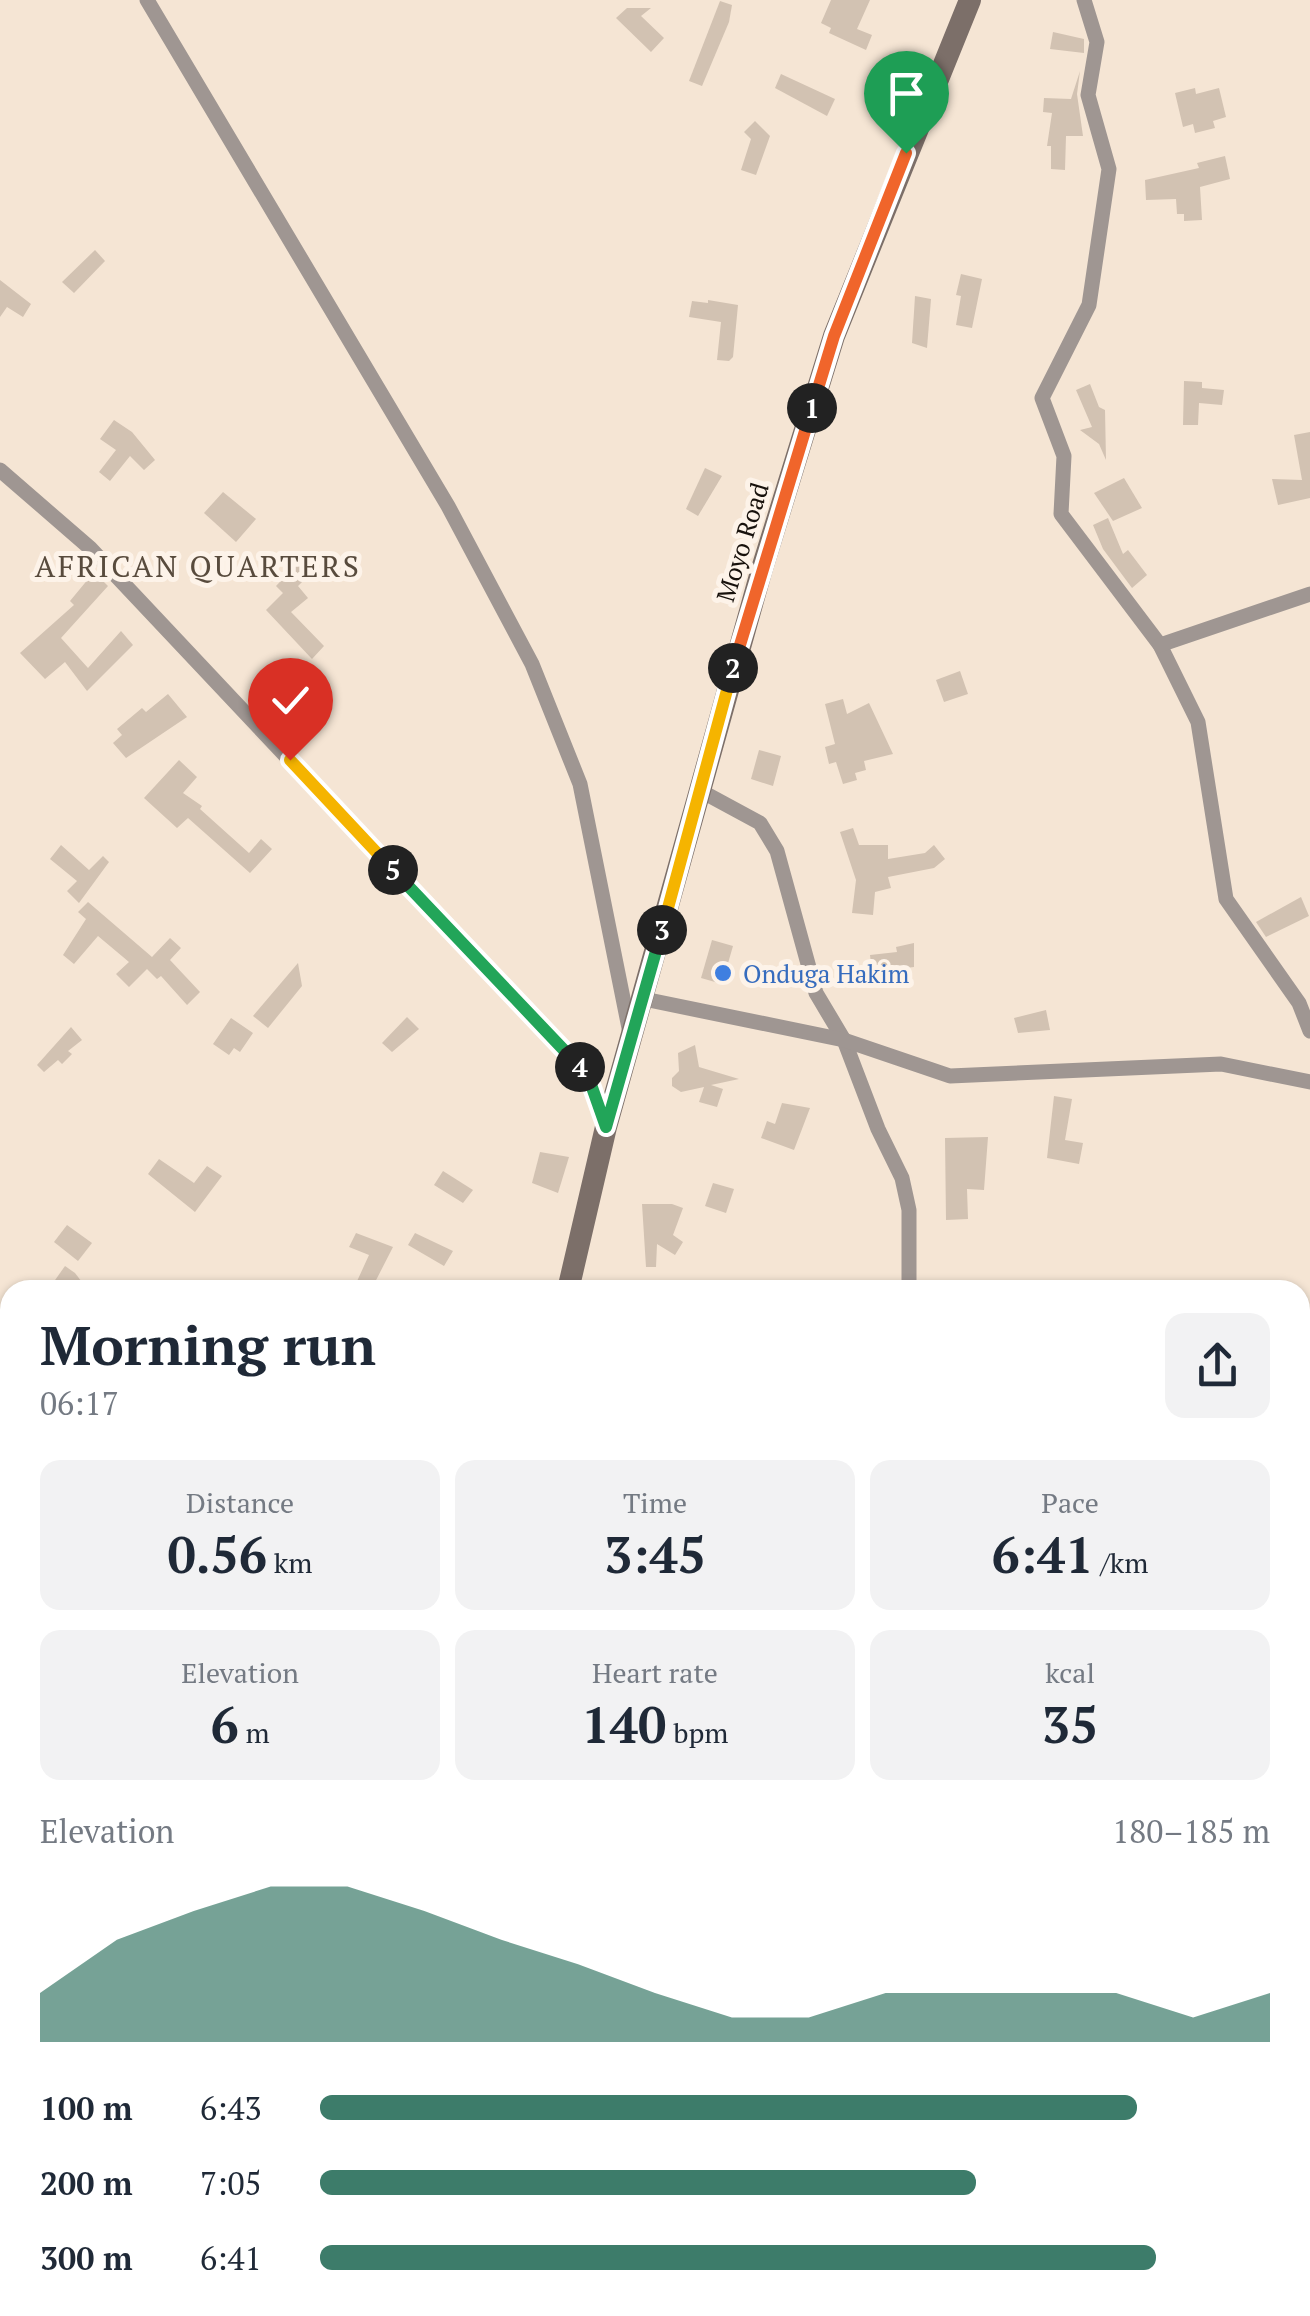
<!DOCTYPE html>
<meta charset="utf-8">
<style>
:root{--surface:#fff;--page:#f2f2f3;--text:#1f2937;--muted:#747a83;--accent:#3d7c6a}
body{margin:0;font-family:"PT Serif",serif;background:var(--page);color:var(--text);height:100vh;display:flex;flex-direction:column;font-size:38px;white-space:nowrap}
*{box-sizing:border-box;margin:0}
p{font-size:32px;color:var(--muted)}
.icon{flex:none;width:55px;height:55px;fill:none;stroke:currentColor;stroke-width:2;stroke-linecap:round;stroke-linejoin:round}
.map{position:relative;flex:1;overflow:hidden}
.drawer{position:absolute;left:0px;top:1280px;width:1310px;height:1038px;display:flex;flex-direction:column;background:var(--surface);border-radius:30px 30px 0 0;box-shadow:0 2px 8px #0004}
.drawer>*{flex:none}
.pin{position:absolute;display:grid;place-items:center;width:85px;height:85px;color:#fff;margin:-102px -42px;border-radius:50% 50% 50% 0;rotate:-45deg;box-shadow:0 0 10px #0007}
.pin .icon{rotate:45deg}
.km{position:absolute;width:50px;height:50px;margin:-25px;border-radius:50%;background:#222;color:#fff;font-size:28px;line-height:50px;text-align:center}
.round{display:grid;place-items:center;flex:none;width:105px;height:105px;border-radius:20px;background:var(--page)}
.summary{display:flex;align-items:center;justify-content:space-between;height:170px;padding:0 40px}
h1{font-size:55px;font-weight:700;line-height:75px}
.figures{display:grid;grid-template-columns:repeat(3,1fr);gap:15px;height:170px;padding:10px 40px}
.figures div{display:grid;align-content:center;border-radius:20px;background:var(--page);text-align:center}
.figures b{font-size:50px;font-weight:700}
.figures small{font-size:28px;font-weight:400}
.figures p{font-size:28px}
.chart{height:280px;padding:20px 40px}
.chart p{display:flex;justify-content:space-between}
.chart svg{width:100%;height:180px;margin-top:10px;fill:var(--accent);opacity:.7}
ul{padding:0 40px;list-style:none;font-size:32px}
li{display:grid;grid-template-columns:160px 120px 1fr;align-items:center;height:75px}
li i{height:25px;border-radius:12px;background:var(--accent)}
.map>svg:first-child{display:block}
.building{fill:#d2c2b2}
.lines{fill:none;stroke-linecap:round;stroke-linejoin:round}
.minor{stroke:#9f9692;stroke-width:15}
.secondary{stroke:#7c6f69;stroke-width:22}
.split-1-casing{stroke:#fff;stroke-width:20}
.split-2-casing{stroke:#fff;stroke-width:20}
.split-3-casing{stroke:#fff;stroke-width:20}
.split-4-casing{stroke:#fff;stroke-width:20}
.split-5-casing{stroke:#fff;stroke-width:20}
.split-6-casing{stroke:#fff;stroke-width:20}
.split-1{stroke:#f0652b;stroke-width:12}
.split-2{stroke:#f0652b;stroke-width:12}
.split-3{stroke:#f5b400;stroke-width:12}
.split-4{stroke:#22a559;stroke-width:12}
.split-5{stroke:#22a559;stroke-width:12}
.split-6{stroke:#f5b400;stroke-width:12}
.shop-dot{fill:#3f7fe0;stroke:#fdf3e9;stroke-width:4}
.labels{text-anchor:middle;dominant-baseline:central;stroke-width:10;stroke-linejoin:round;paint-order:stroke}
.street-label{font-size:25px;fill:#17110c;stroke:#fdf3e9}
.shop-label{font-size:25px;fill:#366cbe;stroke:#fdf3e9;text-anchor:start}
.quarter-label{font-size:30px;letter-spacing:2.5px;fill:#584b3d;stroke:#fdf3e9}
</style>
<div class="map">
<svg width="1310" height="2316" viewBox="0 0 1310 2316">
<rect width="100%" height="100%" fill="#f5e5d4"/>
<!-- building -->
<g class="building">
<polygon points="831,0 870,0 857,29 872,35 866,50 829,33 831,28 821,23"/>
<polygon points="720,1 732,5 729,22 702,86 689,81"/>
<polygon points="627,8 651,8 641,16 664,38 651,52 616,18"/>
<polygon points="1053,32 1084,39 1084,53 1050,49"/>
<polygon points="1080,71 1077,94 1083,136 1066,136 1065,170 1051,169 1051,146 1047,146 1052,113 1043,112 1044,98 1071,99"/>
<polygon points="781,74 835,99 827,116 775,88"/>
<polygon points="1195,88 1196,94 1219,88 1226,117 1213,121 1215,128 1195,133 1193,124 1183,127 1175,93"/>
<polygon points="755,121 770,136 756,175 741,170 751,139 744,132"/>
<polygon points="1225,156 1230,179 1200,187 1202,220 1184,221 1184,214 1177,214 1176,199 1146,200 1145,180 1199,168 1197,163"/>
<polygon points="95,250 105,261 74,293 62,282"/>
<polygon points="961,274 982,279 972,328 956,325 961,296 956,295"/>
<polygon points="0,280 31,304 23,317 7,307 0,317"/>
<polygon points="915,296 931,299 927,348 912,343"/>
<polygon points="708,300 738,305 733,357 729,361 717,360 721,322 689,317 692,301 708,303"/>
<polygon points="1184,381 1202,382 1202,388 1224,390 1222,405 1199,403 1198,425 1183,425"/>
<polygon points="1090,384 1099,407 1105,410 1106,460 1099,444 1080,430 1092,427 1076,390"/>
<polygon points="114,420 132,432 155,460 144,470 130,456 110,481 99,472 116,450 100,439"/>
<polygon points="1310,432 1310,498 1278,505 1272,479 1302,480 1294,435"/>
<polygon points="705,468 722,476 698,516 686,509"/>
<polygon points="1124,478 1142,508 1113,521 1094,493"/>
<polygon points="223,492 256,519 236,542 204,513"/>
<polygon points="1108,518 1123,554 1128,550 1147,575 1132,588 1103,549 1093,525"/>
<polygon points="299,562 310,574 298,586 308,598 291,612 324,646 312,659 266,610 283,593 276,586"/>
<polygon points="94,572 108,586 61,638 88,668 121,631 133,645 87,691 65,662 45,679 20,653 74,605 70,601"/>
<polygon points="960,671 968,694 944,702 936,680"/>
<polygon points="168,694 187,717 126,758 113,743 122,735 117,729 142,708 146,712"/>
<polygon points="843,699 847,714 869,703 893,754 864,761 866,770 855,773 857,780 843,784 836,762 829,764 825,747 835,744 825,704"/>
<polygon points="759,750 781,756 773,786 751,779"/>
<polygon points="179,760 197,777 183,793 202,806 200,809 249,853 261,839 272,849 250,873 188,818 177,828 144,798"/>
<polygon points="853,828 859,845 888,845 888,859 925,853 934,845 945,859 934,868 888,877 891,888 875,892 873,915 852,913 856,880 840,832"/>
<polygon points="61,845 89,870 103,856 109,862 79,903 67,891 77,881 50,859"/>
<polygon points="1301,897 1309,916 1266,937 1256,922"/>
<polygon points="88,902 152,957 170,938 181,948 170,960 200,992 187,1005 161,976 157,979 147,969 129,987 116,974 129,962 98,936 74,964 63,955 86,919 78,912"/>
<polygon points="712,940 733,946 722,984 701,978"/>
<polygon points="914,943 914,967 872,972 870,955 897,952 896,947"/>
<polygon points="298,963 302,986 268,1028 253,1016"/>
<polygon points="1046,1010 1050,1030 1018,1033 1014,1018"/>
<polygon points="407,1017 419,1029 392,1052 382,1043"/>
<polygon points="231,1018 253,1033 240,1052 234,1048 229,1055 213,1044"/>
<polygon points="71,1027 82,1040 68,1051 72,1054 62,1064 58,1060 44,1072 37,1065"/>
<polygon points="695,1045 699,1067 739,1079 711,1085 723,1089 717,1107 699,1102 704,1087 681,1092 672,1086 672,1078 679,1071 678,1053"/>
<polygon points="1054,1096 1072,1099 1065,1140 1083,1143 1079,1164 1047,1158"/>
<polygon points="782,1103 810,1108 794,1150 761,1138 767,1121 775,1124"/>
<polygon points="988,1137 984,1190 967,1189 968,1219 946,1220 945,1138"/>
<polygon points="540,1152 569,1157 558,1193 532,1183"/>
<polygon points="159,1159 194,1183 207,1166 222,1176 195,1212 148,1174"/>
<polygon points="443,1171 473,1190 463,1203 434,1185"/>
<polygon points="713,1183 734,1189 726,1213 705,1206"/>
<polygon points="642,1204 672,1204 683,1208 673,1235 683,1242 675,1255 657,1244 656,1267 646,1267"/>
<polygon points="67,1225 92,1243 78,1261 54,1242"/>
<polygon points="356,1233 393,1247 371,1290 353,1290 369,1255 349,1247"/>
<polygon points="415,1233 453,1251 444,1266 408,1245"/>
<polygon points="65,1266 75,1273 88,1290 48,1290"/>
</g>
<g class="lines">
<!-- minor -->
<g class="minor">
<polyline points="147,0 448,506 532,664 580,784 630,1033"/>
<polyline points="1084,0 1097,42 1088,95 1109,169 1089,305 1042,398 1064,456 1061,514 1160,645 1198,722 1226,899 1299,1003 1310,1031"/>
<polyline points="0,470 90,548 588,1077 605,1123"/>
<polyline points="1160,645 1310,594"/>
<polyline points="699,790 760,823 777,851 816,993 844,1040 878,1129 902,1178 909,1210 909,1290"/>
<polyline points="644,999 844,1040 950,1076 1221,1064 1310,1082"/>
<polyline points="0,1778 10,1761"/>
<polyline points="0,2039 10,2047"/>
<polyline points="1274,2308 1284,2316"/>
</g>
<!-- secondary -->
<g class="secondary">
<polyline points="568,1290 606,1127 761,572 834,336 970,0"/>
<polyline points="130,2316 135,2308"/>
</g>
</g>
<g class="lines">
<!-- split-1 casing -->
<g class="split-1-casing">
<polyline id="split-1" points="812,408 834,336 906,153"/>
</g>
<!-- split-2 casing -->
<g class="split-2-casing">
<polyline id="split-2" points="733,668 812,408"/>
</g>
<!-- split-3 casing -->
<g class="split-3-casing">
<polyline id="split-3" points="662,930 733,668"/>
</g>
<!-- split-4 casing -->
<g class="split-4-casing">
<polyline id="split-4" points="580,1067 588,1076 606,1127 662,930"/>
</g>
<!-- split-5 casing -->
<g class="split-5-casing">
<polyline id="split-5" points="393,870 580,1067"/>
</g>
<!-- split-6 casing -->
<g class="split-6-casing">
<polyline id="split-6" points="290,760 393,870"/>
</g>
<!-- split-1 -->
<use href="#split-1" class="split-1"/>
<!-- split-2 -->
<use href="#split-2" class="split-2"/>
<!-- split-3 -->
<use href="#split-3" class="split-3"/>
<!-- split-4 -->
<use href="#split-4" class="split-4"/>
<!-- split-5 -->
<use href="#split-5" class="split-5"/>
<!-- split-6 -->
<use href="#split-6" class="split-6"/>
</g>
<!-- markers -->
<circle class="shop-dot" cx="723" cy="973" r="10"/>
<g class="labels">
<!-- street labels -->
<g class="street-label">
<text transform="translate(742 542) rotate(-73)">Moyo Road</text>
</g>
<!-- shop labels -->
<g class="shop-label">
<text x="743" y="973">Onduga Hakim</text>
</g>
<!-- quarter labels -->
<g class="quarter-label">
<text x="198" y="566">AFRICAN QUARTERS</text>
</g>
</g>
</svg>
<div class="pin" style="left:906px;top:153px;background:#1e9e55"><svg class="icon" aria-label="arrive" viewBox="0 0 24 24"><path d="M6 21V4h12l-3 4 3 4H6"/></svg></div>
<div class="pin" style="left:290px;top:760px;background:#d93025"><svg class="icon" aria-label="check" viewBox="0 0 24 24"><path d="M5 12l5 5 9-10"/></svg></div>
<b class="km" style="left:812px;top:408px">1</b>
<b class="km" style="left:733px;top:668px">2</b>
<b class="km" style="left:662px;top:930px">3</b>
<b class="km" style="left:580px;top:1067px">4</b>
<b class="km" style="left:393px;top:870px">5</b>
<section class="drawer">
<div class="summary"><div><h1>Morning run</h1><p>06:17</p></div><a class="round"><svg class="icon" aria-label="share" viewBox="0 0 24 24"><path d="M12 15V3M7 8l5-5 5 5M5 13v7h14v-7"/></svg></a></div>
<div class="figures">
<div><p>Distance</p><b>0.56<small> km</small></b></div>
<div><p>Time</p><b>3:45</b></div>
<div><p>Pace</p><b>6:41<small> /km</small></b></div>
</div>
<div class="figures">
<div><p>Elevation</p><b>6<small> m</small></b></div>
<div><p>Heart rate</p><b>140<small> bpm</small></b></div>
<div><p>kcal</p><b>35</b></div>
</div>
<div class="chart"><p><span>Elevation</span>180–185 m</p>
<svg viewBox="0 0 160 44" preserveAspectRatio="none"><path d="M0 44V32L10 19L20 12L30 6L40 6L50 12L60 19L70 25L80 32L90 38L100 38L110 32L120 32L130 32L140 32L150 38L160 32V44z"/></svg>
</div>
<ul>
<li><b>100 m</b>6:43<i style="width:86%"></i></li>
<li><b>200 m</b>7:05<i style="width:69%"></i></li>
<li><b>300 m</b>6:41<i style="width:88%"></i></li>
</ul>
</section>
</div>
